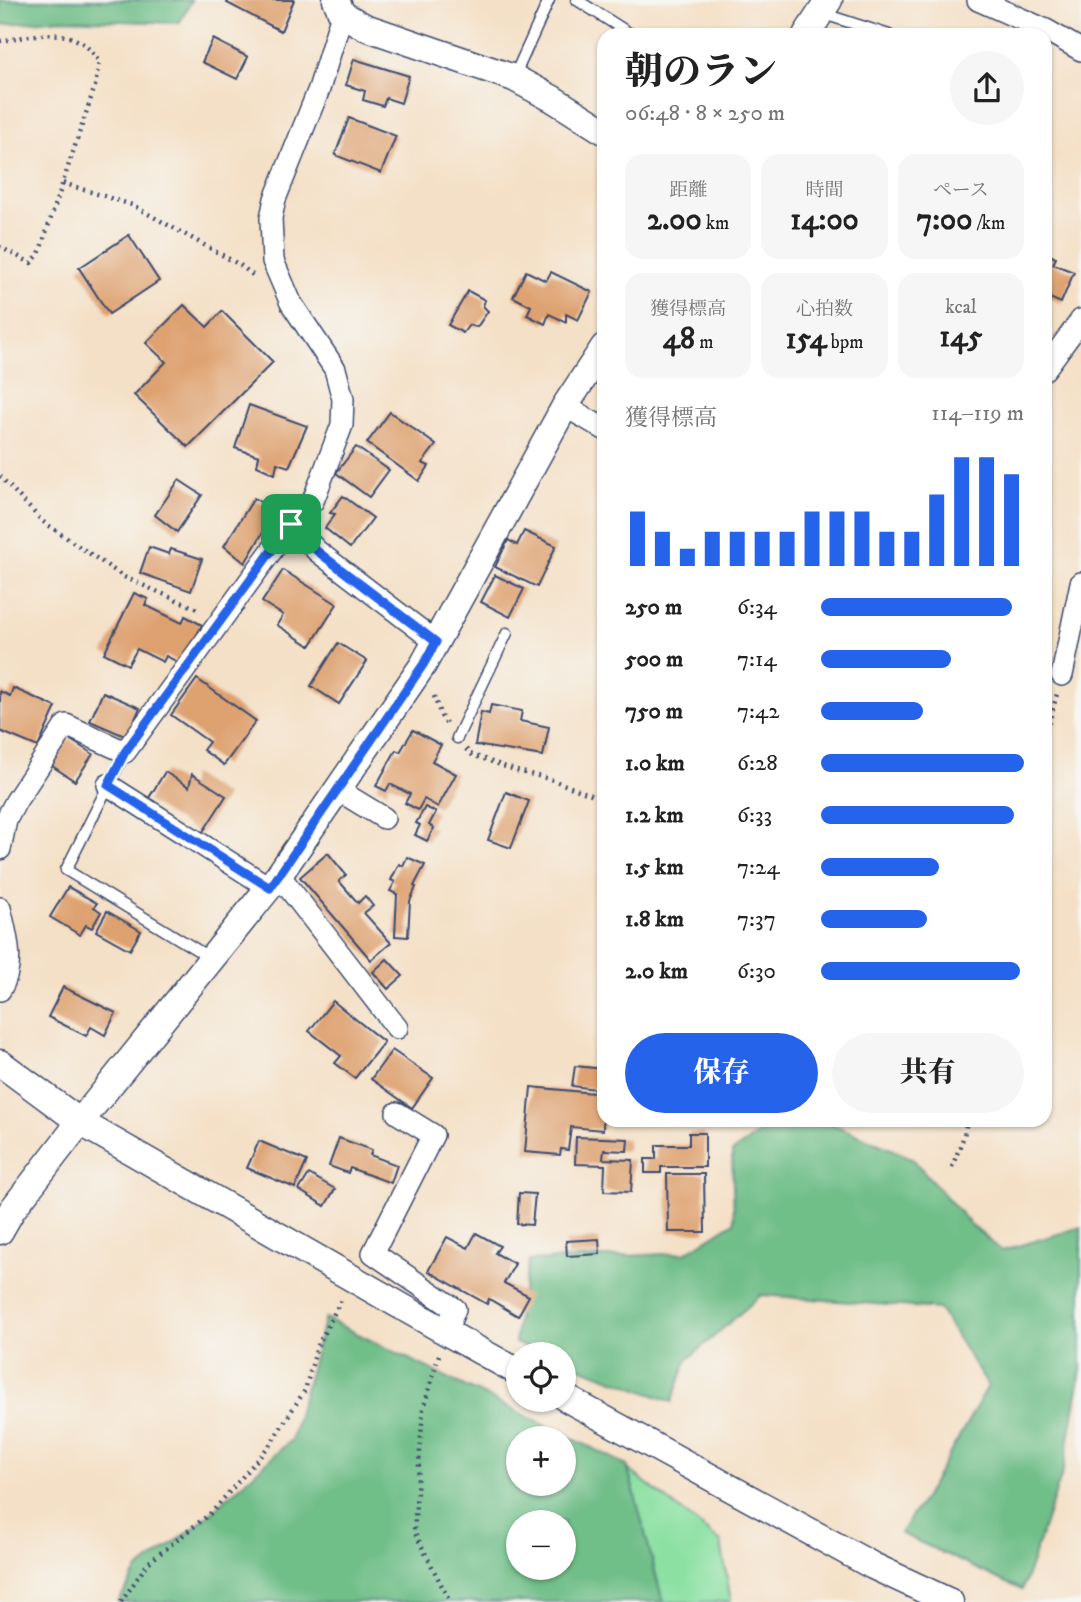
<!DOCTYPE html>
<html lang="ja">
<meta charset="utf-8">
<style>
:root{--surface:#fff;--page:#f6f6f6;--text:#222;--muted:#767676;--accent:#2563eb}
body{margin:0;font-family:"IM FELL DW Pica","Noto Serif JP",serif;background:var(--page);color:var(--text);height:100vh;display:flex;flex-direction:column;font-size:26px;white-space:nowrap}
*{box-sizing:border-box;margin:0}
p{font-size:23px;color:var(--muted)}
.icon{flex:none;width:38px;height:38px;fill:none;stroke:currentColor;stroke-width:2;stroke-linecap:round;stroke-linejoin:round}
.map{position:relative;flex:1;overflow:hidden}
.details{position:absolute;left:597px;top:28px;width:455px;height:1099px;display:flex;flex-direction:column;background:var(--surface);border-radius:21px;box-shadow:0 2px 5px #0004}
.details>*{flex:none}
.tools{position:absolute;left:506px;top:1342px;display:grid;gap:14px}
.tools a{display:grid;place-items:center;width:70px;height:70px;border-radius:50%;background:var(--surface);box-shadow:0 2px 5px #0004;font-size:35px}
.pin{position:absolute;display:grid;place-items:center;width:60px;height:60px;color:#fff;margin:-30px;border-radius:14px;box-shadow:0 4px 10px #0006}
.round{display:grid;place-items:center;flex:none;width:74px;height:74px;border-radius:37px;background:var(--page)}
.summary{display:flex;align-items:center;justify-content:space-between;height:119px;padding:0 28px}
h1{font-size:38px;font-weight:800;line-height:52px}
.metrics{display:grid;grid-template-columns:repeat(3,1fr);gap:10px;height:119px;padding:7px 28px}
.metrics div{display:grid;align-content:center;border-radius:18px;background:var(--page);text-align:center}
.metrics b{font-size:30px;font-weight:800}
.metrics small{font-size:19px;font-weight:400}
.metrics p{font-size:19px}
.chart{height:196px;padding:14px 28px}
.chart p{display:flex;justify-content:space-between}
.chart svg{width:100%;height:126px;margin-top:7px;stroke:var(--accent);stroke-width:6}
.button{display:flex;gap:14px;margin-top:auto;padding:14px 28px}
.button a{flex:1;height:80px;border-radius:42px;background:var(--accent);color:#fff;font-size:28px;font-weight:800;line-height:80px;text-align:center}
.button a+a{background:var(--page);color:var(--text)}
ul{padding:0 28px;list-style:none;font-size:23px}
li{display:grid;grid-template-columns:112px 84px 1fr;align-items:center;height:52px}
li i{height:18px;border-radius:9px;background:var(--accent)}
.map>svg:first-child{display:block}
.green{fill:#8be0a2;stroke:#538880;stroke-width:2}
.forest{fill:#70be88;stroke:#467673;stroke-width:2;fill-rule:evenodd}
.building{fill:#dea16f}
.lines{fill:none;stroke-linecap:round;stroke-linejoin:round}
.service-casing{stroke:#3c4a6e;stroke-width:13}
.minor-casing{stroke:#3c4a6e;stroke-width:24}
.tertiary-casing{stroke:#3c4a6e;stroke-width:29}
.path{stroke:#3c4a6e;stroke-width:4.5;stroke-dasharray:2 5;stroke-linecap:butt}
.service{stroke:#fff;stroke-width:10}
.minor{stroke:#fff;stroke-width:21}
.tertiary{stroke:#fff;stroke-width:26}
.route-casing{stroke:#fff;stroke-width:14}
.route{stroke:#2563eb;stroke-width:9}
</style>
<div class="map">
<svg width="1081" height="1602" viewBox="0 0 1081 1602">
<rect width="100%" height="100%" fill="#f6f6f2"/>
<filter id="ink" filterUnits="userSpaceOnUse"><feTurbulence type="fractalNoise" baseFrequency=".0143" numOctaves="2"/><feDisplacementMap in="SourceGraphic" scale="14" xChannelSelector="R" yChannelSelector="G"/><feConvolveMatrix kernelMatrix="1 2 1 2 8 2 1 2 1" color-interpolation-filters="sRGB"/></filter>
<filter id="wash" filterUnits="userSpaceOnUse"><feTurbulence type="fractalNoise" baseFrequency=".00686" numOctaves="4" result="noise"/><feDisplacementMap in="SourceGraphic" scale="28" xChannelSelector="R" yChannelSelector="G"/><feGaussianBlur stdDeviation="1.57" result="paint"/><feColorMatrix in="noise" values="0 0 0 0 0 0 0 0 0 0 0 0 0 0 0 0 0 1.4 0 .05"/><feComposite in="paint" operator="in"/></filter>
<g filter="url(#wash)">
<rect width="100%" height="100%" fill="#f4e0c6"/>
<!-- green -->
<polygon class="green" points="628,1469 721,1542 731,1602 663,1602"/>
<!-- forest -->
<g class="forest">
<polygon points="0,0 192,0 179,23 61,19 0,25"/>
<polygon points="779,1120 823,1120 912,1158 971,1225 1002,1251 1081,1227 1081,1370 1064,1468 1022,1590 900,1533 925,1497 988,1386 939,1309 761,1295 687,1360 672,1402 564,1361 564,1354 546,1354 515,1343 518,1316 529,1261 685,1253 734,1222 732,1152"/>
<path d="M325,1318L627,1465L663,1602H118L138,1570L195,1527L291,1440ZM518,1438H564V1484H518ZM518,1522H564V1568H518Z"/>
</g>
<g id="blocks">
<!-- building -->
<g class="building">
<polygon points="229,0 294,0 281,31 227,3"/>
<polygon points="213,39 248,57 237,79 202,62"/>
<polygon points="354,59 409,76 401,103 386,98 383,106 363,100 365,91 346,85"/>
<polygon points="349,118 396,136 381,173 335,155"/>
<polygon points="129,235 159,281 109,314 79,268"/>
<polygon points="1045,253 1056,258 1053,264 1074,272 1061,303 1045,296"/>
<polygon points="526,271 546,281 551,272 592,292 578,320 566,314 566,322 549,314 545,324 527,315 531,306 513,297"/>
<polygon points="468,291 485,300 483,306 488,311 477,327 469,325 463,333 448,325"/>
<polygon points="184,305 207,327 222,311 273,362 188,447 134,395 166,362 146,343"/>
<polygon points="249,405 307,426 289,467 277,463 275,474 257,466 259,456 235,448"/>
<polygon points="390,412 436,445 422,463 429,466 419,481 367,443"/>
<polygon points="356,447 389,470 369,497 336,473"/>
<polygon points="179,480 202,495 177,532 155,515"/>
<polygon points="343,496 373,518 350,548 325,528 335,514 330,513"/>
<polygon points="254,498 275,512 245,563 224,546"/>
<polygon points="524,531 556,546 537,587 495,567 508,540 517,545"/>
<polygon points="149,547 169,554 171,549 202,559 191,591 140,573"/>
<polygon points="283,570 337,604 310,646 277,625 283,615 262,602"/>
<polygon points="495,575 524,589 510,617 481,602"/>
<polygon points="134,593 148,599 145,605 182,623 185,616 202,625 182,664 166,656 163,662 137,649 128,665 104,653"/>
<polygon points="338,643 367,661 339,704 311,686"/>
<polygon points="197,679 256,721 224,765 203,750 209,742 171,715"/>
<polygon points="13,688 56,707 38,747 0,731 0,691 10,696"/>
<polygon points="103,692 140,708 127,737 90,721"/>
<polygon points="491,705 522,711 520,721 549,727 543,756 475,745 481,712 489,714"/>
<polygon points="413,730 441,745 432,761 456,774 438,807 424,799 418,810 405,803 410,794 390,784 386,791 376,786 396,750 400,752"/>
<polygon points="69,739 93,754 75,781 52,766"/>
<polygon points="165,772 189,787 192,774 226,796 201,835 147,801"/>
<polygon points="506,792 529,801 511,848 488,840"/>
<polygon points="425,807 436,812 429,825 434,828 427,841 415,835 420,825 416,823"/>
<polygon points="328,853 346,875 339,881 358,903 365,896 373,906 364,913 391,943 371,960 300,877"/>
<polygon points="407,857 425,865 414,886 416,887 410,901 408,937 395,936 397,894 390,891 395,882 391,880 399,864 403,866"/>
<polygon points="68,887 97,903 94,907 101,912 92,928 86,925 80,935 50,917"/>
<polygon points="107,911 141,931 130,950 96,931"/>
<polygon points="387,959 403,976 388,989 373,972"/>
<polygon points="63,987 116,1013 105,1035 91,1027 86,1036 48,1017"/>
<polygon points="333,1001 384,1042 355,1078 335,1063 341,1056 309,1031"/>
<polygon points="392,1050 433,1078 412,1108 371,1079"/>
<polygon points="575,1066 604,1069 604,1090 572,1086"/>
<polygon points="531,1087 604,1094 603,1130 571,1127 568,1150 561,1149 560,1155 525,1152"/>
<polygon points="689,1133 705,1133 705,1167 661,1167 661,1173 645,1173 645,1159 656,1159 656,1145 689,1145"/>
<polygon points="576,1137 628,1139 627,1151 604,1150 603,1159 633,1160 631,1192 604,1191 605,1165 575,1164"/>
<polygon points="339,1138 372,1150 370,1155 397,1165 391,1183 350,1168 348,1173 329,1166"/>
<polygon points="259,1141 307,1161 295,1188 247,1168"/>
<polygon points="309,1174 335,1189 325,1206 299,1190"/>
<polygon points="667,1174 704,1174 705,1232 668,1232"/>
<polygon points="519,1193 535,1194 532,1225 517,1224"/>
<polygon points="476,1233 500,1246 495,1253 515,1264 504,1283 529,1296 518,1316 489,1299 487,1304 428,1271 447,1237 468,1248"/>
<polygon points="599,1239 600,1254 567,1256 566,1241"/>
</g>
</g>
</g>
<g filter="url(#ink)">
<use href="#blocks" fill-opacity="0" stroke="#3c4a6e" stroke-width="2"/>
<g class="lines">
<!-- service casing -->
<g class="service-casing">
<g id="service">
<polyline points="577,0 632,35"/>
<polyline points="821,13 889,35"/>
<polyline points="514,77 549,0"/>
<polyline points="457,738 507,633"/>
<polyline points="125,752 66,870 212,959"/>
</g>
</g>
<!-- minor casing -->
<g class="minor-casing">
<g id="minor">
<polyline points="978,0 1046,30 1081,50"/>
<polyline points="342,14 319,89 275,199 271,218 273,261 291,303 335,369 343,399 342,425 313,501 291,524 317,551 436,642"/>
<polyline points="1045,369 1081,320"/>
<polyline points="565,406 604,429"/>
<polyline points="1062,675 1081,583"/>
<polyline points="108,785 270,888"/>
<polyline points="338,790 384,818"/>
<polyline points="0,849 6,820 16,801 66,725 125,752 291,524"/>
<polyline points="279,875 397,1028"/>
<path d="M0,908C6,935 16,964 0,990"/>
<polyline points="397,1113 433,1135 373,1253 455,1309 446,1332"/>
</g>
</g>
<!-- tertiary casing -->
<g class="tertiary-casing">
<g id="tertiary">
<polyline points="336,0 342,14 365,27 514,78 553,99 604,131"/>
<polyline points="806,35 829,0"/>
<polyline points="0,1063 80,1122 446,1332 518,1372"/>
<polyline points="0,1231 12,1210 80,1122 279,875 423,665 565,406 604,347"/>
<polyline points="564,1397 873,1566 950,1602"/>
</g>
</g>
<!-- path -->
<g class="path">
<path d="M0,41C29,37 64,25 88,48C92,51 95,57 99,61L95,86L39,254L31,263L0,247"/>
<polyline points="63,183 132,205 240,265 254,276"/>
<polyline points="0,476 42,521 124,577 200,610"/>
<polyline points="434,696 441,716 446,723"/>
<polyline points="1045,737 1057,694"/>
<polyline points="466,749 470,754 517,771 550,779 604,800"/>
<polyline points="952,1167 964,1136 967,1120"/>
<polyline points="439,1355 423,1410 414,1531 450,1602"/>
<polyline points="121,1602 148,1563 212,1512 269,1446 305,1390 317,1347 341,1300"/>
</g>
<!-- service -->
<use href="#service" class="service"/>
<!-- minor -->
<use href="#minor" class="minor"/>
<!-- tertiary -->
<use href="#tertiary" class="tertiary"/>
</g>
</g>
<g class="lines" filter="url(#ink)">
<!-- route casing -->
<g class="route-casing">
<polygon id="route" points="291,524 317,551 436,642 423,665 270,888 108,785 125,752"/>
</g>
<!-- route -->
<use href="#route" class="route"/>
</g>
</svg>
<div class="tools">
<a><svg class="icon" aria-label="locate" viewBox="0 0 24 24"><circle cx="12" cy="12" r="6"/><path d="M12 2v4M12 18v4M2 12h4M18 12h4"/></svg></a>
<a>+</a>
<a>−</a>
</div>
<div class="pin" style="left:291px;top:524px;background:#1e9e55"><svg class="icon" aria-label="arrive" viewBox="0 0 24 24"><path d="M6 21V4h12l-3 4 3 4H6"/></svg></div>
<section class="details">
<div class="summary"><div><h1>朝のラン</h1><p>06:48 · 8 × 250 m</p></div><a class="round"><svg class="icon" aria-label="share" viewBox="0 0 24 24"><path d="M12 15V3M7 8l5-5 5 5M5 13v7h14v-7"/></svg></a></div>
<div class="metrics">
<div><p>距離</p><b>2.00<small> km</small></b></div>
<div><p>時間</p><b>14:00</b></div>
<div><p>ペース</p><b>7:00<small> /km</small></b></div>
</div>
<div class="metrics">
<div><p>獲得標高</p><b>48<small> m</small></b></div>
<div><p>心拍数</p><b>154<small> bpm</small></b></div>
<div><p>kcal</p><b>145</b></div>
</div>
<div class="chart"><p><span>獲得標高</span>114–119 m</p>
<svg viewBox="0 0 160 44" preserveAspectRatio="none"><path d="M5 44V25M15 44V32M25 44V38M35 44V32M45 44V32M55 44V32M65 44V32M75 44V25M85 44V25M95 44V25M105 44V32M115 44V32M125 44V19M135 44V6M145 44V6M155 44V12"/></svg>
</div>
<ul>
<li><b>250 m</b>6:34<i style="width:94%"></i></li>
<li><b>500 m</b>7:14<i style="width:64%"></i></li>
<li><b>750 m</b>7:42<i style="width:50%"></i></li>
<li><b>1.0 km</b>6:28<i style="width:100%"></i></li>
<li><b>1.2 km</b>6:33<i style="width:95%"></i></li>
<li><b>1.5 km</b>7:24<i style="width:58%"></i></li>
<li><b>1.8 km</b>7:37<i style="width:52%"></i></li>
<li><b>2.0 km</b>6:30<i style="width:98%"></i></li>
</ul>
<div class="button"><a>保存</a><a>共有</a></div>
</section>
</div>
